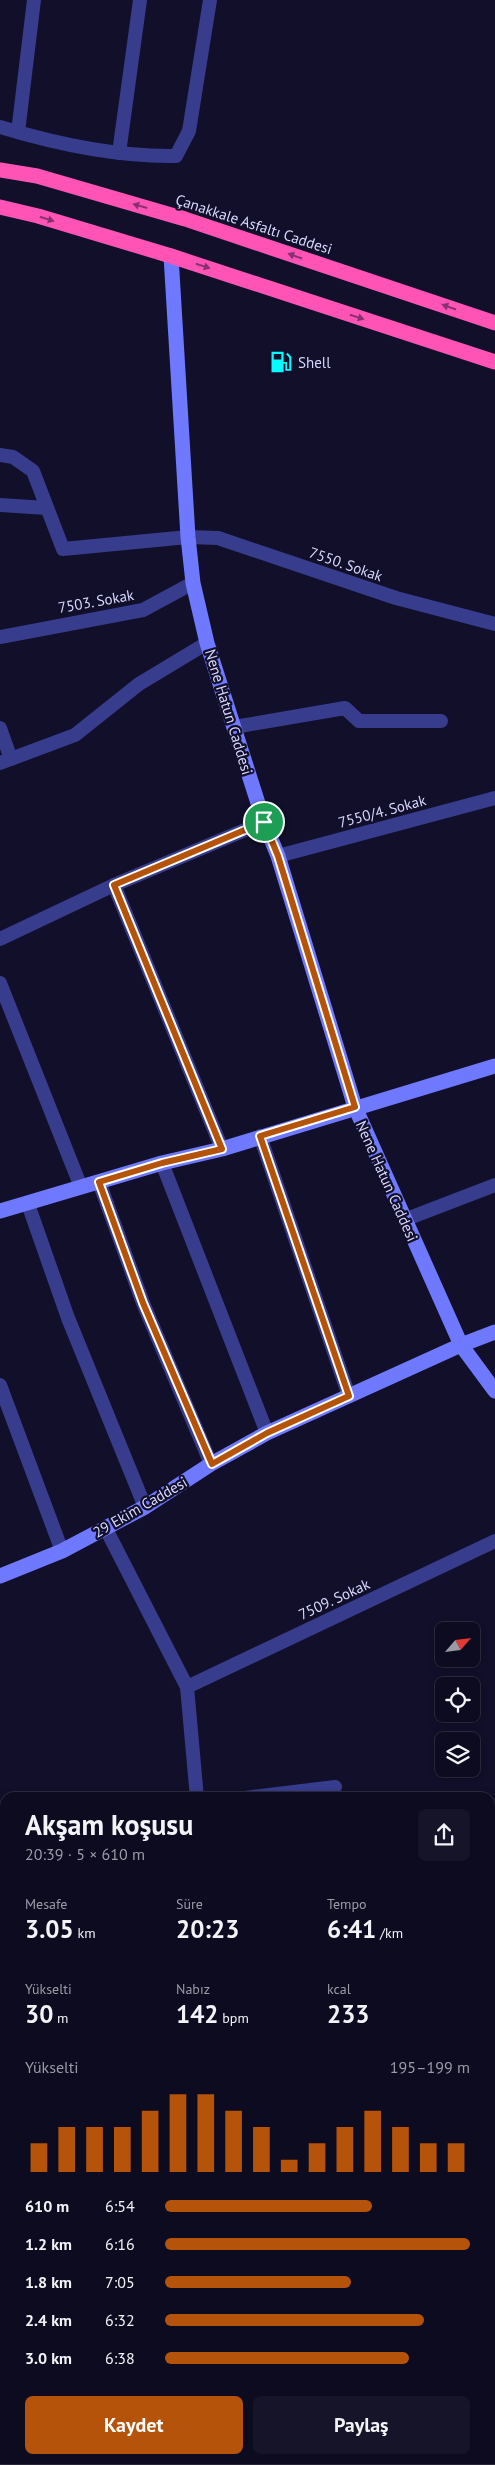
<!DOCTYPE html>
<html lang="tr">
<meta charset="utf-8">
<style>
:root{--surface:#0d0b20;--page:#161429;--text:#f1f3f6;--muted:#9a9ba5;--line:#2d2b3e;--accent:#b45309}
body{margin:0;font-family:"PT Sans",sans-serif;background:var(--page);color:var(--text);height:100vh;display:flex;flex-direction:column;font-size:19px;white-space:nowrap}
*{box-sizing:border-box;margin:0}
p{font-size:16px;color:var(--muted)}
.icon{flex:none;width:28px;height:28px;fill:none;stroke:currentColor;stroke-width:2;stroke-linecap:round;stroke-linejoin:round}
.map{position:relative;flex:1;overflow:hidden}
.drawer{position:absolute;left:0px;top:1792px;width:495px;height:672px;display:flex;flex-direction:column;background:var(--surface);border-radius:15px 15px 0 0;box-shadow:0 2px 8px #0003,0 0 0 1px var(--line)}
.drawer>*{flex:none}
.needle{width:32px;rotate:62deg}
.controls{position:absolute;left:435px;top:1622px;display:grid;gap:10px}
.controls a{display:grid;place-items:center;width:45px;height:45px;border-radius:8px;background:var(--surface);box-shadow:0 2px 8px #0003,0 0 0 1px var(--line);font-size:25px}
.pin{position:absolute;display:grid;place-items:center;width:42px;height:42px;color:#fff;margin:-21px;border:2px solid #fff;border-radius:50%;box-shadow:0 1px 5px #0007}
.round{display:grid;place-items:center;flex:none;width:52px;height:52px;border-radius:8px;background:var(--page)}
.headline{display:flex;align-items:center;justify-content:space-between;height:85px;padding:0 25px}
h1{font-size:28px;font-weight:600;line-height:38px}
.figures{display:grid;grid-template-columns:repeat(3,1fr);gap:8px;height:85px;padding:5px 25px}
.figures div{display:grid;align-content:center}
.figures b{font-size:25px;font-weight:600}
.figures small{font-size:14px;font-weight:400}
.figures p{font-size:14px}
.chart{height:140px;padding:10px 25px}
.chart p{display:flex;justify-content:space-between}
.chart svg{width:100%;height:90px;margin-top:5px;stroke:var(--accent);stroke-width:6}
.action{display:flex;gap:10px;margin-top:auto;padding:10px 25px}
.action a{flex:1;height:58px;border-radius:8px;background:var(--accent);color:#fff;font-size:20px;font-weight:600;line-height:58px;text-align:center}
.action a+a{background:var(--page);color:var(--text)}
ul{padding:0 25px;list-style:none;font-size:16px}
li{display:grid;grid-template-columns:80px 60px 1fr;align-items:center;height:38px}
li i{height:12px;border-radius:6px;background:var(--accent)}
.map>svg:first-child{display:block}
.green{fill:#113430}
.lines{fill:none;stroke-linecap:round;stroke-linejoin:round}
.street{stroke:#373c8c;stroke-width:14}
.secondary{stroke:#6f79ff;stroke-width:15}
.highway{stroke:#ff53b6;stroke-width:15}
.oneway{fill:#883170}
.route-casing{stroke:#fff;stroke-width:10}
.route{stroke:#b45309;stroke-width:6}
.labels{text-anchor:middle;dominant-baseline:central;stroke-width:4.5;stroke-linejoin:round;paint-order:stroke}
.street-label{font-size:15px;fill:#d8d8ff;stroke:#110f2a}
.poi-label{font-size:15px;fill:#d8d8ff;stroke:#110f2a;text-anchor:start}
</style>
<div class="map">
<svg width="495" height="2465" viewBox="0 0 495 2465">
<rect width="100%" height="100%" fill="#110f2a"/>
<!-- green -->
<g class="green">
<rect x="490" y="1974" width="5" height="113"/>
<polygon points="5,2002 5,2101 0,2101 0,2003"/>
</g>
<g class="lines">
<!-- street -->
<g class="street">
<path d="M0,127C56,144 117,157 176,156L189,131L210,0"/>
<polyline points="18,132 34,0"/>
<polyline points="119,153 140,0"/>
<polyline points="0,455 13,457 33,471 63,549 188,537 218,538 396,598 495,624"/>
<polyline points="0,505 47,508"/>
<polyline points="0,637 143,610 193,583"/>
<polyline points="234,727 345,708 359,721 441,721"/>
<polyline points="0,728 11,759"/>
<polyline points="0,763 75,735 139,684 207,643"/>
<polyline points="278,856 495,798"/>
<polyline points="114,885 222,1149"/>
<polyline points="0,939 114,885 264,822"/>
<polyline points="0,983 81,1187"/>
<polyline points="260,1136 349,1396"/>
<polyline points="162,1163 267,1433"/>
<polyline points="99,1182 143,1303 211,1464"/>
<polyline points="28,1204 68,1318 145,1507"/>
<polyline points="404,1220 495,1185"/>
<polyline points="0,1385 62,1551"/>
<polyline points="105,1527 187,1687 197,1798"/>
<polyline points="187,1687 495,1541"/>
<polyline points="245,1798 335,1787"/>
<polyline points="0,1824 5,1823"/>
<polyline points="0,1876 5,1876"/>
<polyline points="490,2105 495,2105"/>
<polyline points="0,2130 5,2130"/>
<polyline points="0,2296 5,2296"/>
<polyline points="490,2356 495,2356"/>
<polyline points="421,2465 422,2460"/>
</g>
<!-- secondary -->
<g class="secondary">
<polyline points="171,256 188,537 193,583 207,643 264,822 278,856 355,1107 461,1345 495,1391"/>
<polyline points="0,1211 162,1163 222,1149 495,1066"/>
<polyline points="0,1576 62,1551 145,1507 211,1464 267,1433 461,1345 495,1332"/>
<polyline points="490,1953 495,1953"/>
<polyline points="0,1981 5,1980"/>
</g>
<!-- highway -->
<g class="highway">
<polyline points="0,170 37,176 185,219 495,323"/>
<polyline points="0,207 38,216 171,256 495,362"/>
</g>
</g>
<!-- one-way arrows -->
<defs><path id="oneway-solid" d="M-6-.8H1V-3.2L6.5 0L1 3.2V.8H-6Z" transform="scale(1.25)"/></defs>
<g class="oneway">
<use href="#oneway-solid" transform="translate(140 206) rotate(-164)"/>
<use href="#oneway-solid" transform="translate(47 219) rotate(17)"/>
<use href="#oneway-solid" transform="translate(295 256) rotate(-161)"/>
<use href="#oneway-solid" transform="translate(203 266) rotate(18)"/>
<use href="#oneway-solid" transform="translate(449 307) rotate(-161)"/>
<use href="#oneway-solid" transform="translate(357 317) rotate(18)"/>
</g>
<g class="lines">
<!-- route casing -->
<g class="route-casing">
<polygon id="route" points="264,822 278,856 355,1107 260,1136 349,1396 267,1433 212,1464 143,1303 99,1182 162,1163 222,1149 114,885"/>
</g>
<!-- route -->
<use href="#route" class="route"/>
</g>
<!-- icons -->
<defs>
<g id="fuel-bare" transform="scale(1.725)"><path d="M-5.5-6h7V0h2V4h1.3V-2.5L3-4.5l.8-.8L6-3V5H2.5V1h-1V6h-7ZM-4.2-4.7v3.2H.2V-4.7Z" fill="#04feff" stroke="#110f2a" stroke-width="2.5" paint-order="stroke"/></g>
</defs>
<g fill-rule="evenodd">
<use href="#fuel-bare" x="281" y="362"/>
</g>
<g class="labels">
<!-- street labels -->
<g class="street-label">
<text transform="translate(254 224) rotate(18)">Çanakkale Asfaltı Caddesi</text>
<text transform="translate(346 564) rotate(19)">7550. Sokak</text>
<text transform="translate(96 601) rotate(-10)">7503. Sokak</text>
<text transform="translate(229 712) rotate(73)">Nene Hatun Caddesi</text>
<text transform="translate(382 811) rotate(-15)">7550/4. Sokak</text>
<text transform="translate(387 1181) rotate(66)">Nene Hatun Caddesi</text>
<text transform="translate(140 1507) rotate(-30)">29 Ekim Caddesi</text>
<text transform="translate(334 1599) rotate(-25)">7509. Sokak</text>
</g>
<!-- poi labels -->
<g class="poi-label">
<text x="298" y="362">Shell</text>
</g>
</g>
</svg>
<div class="controls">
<a><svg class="needle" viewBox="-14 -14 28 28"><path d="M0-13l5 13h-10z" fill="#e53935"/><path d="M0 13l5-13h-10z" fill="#9a9ba5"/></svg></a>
<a><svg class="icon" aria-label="locate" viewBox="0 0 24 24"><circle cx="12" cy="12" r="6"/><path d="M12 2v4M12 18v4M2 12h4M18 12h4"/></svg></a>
<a><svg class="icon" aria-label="layers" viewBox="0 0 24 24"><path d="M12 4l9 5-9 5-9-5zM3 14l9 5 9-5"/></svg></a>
</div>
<div class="pin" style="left:264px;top:822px;background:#1e9e55"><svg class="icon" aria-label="arrive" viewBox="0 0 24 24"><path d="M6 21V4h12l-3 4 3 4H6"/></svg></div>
<section class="drawer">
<div class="headline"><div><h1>Akşam koşusu</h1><p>20:39 · 5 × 610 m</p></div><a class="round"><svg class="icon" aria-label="share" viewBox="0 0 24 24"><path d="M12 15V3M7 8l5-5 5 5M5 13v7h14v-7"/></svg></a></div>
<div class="figures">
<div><p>Mesafe</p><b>3.05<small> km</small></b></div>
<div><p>Süre</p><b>20:23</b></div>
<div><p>Tempo</p><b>6:41<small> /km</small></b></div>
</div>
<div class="figures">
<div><p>Yükselti</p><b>30<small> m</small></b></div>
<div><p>Nabız</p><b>142<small> bpm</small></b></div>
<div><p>kcal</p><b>233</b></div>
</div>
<div class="chart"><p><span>Yükselti</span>195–199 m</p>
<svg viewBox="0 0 160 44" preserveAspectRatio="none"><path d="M5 44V30M15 44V22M25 44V22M35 44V22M45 44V14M55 44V6M65 44V6M75 44V14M85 44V22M95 44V38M105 44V30M115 44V22M125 44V14M135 44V22M145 44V30M155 44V30"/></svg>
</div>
<ul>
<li><b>610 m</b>6:54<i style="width:68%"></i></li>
<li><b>1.2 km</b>6:16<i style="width:100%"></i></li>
<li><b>1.8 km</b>7:05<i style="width:61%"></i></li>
<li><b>2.4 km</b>6:32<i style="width:85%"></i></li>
<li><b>3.0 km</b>6:38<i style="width:80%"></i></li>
</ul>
<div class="action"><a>Kaydet</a><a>Paylaş</a></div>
</section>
</div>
